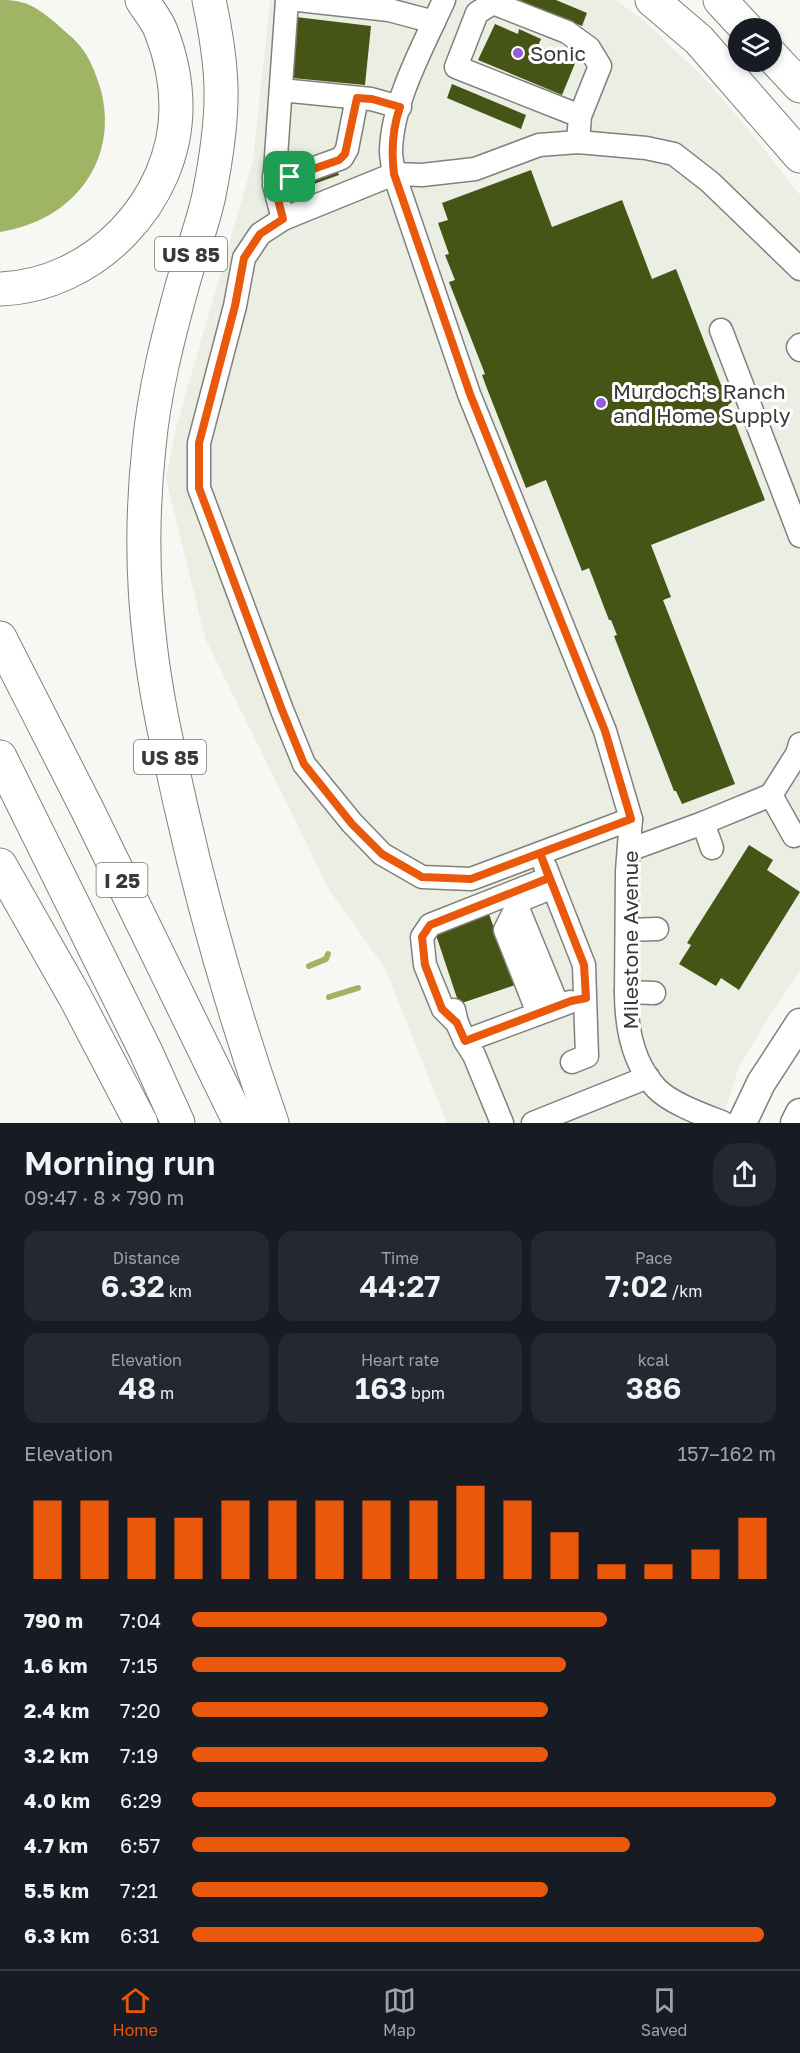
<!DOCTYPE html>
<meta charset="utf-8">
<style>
:root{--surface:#171b24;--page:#242831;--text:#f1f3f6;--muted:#9ea1a6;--line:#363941;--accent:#ea580c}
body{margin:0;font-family:"Golos Text",sans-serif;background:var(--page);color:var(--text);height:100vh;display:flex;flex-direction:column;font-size:22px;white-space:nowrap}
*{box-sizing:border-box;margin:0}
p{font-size:20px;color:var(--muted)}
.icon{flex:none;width:33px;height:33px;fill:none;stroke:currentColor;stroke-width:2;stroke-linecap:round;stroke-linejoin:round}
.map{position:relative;height:1123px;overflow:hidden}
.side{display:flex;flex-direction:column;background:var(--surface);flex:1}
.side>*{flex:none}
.fabs{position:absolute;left:728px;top:18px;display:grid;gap:12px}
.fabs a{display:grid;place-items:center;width:54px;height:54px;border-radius:50%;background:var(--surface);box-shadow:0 3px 9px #0003;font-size:30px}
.pin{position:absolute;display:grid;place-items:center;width:51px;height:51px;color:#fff;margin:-26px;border-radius:12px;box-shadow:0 3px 9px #0006}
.round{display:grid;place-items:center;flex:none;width:63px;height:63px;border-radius:24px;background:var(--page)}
.summary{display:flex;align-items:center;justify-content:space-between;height:102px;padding:0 24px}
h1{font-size:33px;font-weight:600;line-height:45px}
.metrics{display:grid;grid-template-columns:repeat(3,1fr);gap:9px;height:102px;padding:6px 24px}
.metrics div{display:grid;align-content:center;border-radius:15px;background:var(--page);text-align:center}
.metrics b{font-size:30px;font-weight:600}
.metrics small{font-size:16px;font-weight:400}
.metrics p{font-size:16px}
.chart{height:168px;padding:12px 24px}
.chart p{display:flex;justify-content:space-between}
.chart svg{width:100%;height:108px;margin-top:6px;stroke:var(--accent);stroke-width:6}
ul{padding:0 24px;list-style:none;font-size:20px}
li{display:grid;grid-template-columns:96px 72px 1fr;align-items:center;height:45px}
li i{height:15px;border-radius:8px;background:var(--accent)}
.tabs{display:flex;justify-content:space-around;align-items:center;height:84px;border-top:2px solid var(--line);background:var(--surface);font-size:16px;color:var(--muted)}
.tabs a{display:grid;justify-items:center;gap:3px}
.tabs .active{color:var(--accent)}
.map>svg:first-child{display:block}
.built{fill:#eaeee3}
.water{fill:#9fb464}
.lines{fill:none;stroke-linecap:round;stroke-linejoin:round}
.stream{stroke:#9fb464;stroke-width:6}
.building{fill:#465416}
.minor-casing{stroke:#80817e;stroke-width:25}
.major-casing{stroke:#80817e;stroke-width:31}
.highway-casing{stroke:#80817e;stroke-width:35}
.minor{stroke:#fff;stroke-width:22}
.major{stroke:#fff;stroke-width:28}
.highway{stroke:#fff;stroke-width:33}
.route-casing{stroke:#fff;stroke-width:12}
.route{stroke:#ea580c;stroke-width:8}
.poi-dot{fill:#925dd6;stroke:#fff;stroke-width:2}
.labels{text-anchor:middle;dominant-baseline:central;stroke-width:6;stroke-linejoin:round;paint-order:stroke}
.shield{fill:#fff;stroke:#747474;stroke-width:1.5}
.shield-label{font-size:20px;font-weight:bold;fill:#383938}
.poi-label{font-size:21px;fill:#383938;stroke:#fff;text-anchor:start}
.street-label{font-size:21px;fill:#383938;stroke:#fff}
</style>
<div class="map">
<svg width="800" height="1123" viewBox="0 0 800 1123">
<rect width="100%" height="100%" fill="#f7f8f4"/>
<!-- built -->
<polygon class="built" points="270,0 616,0 642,19 701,75 743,123 800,195 800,971 770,1015 739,1067 721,1123 447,1123 385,968 330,891 205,638 166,479 177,424 253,161"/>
<!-- water -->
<path class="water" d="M0,0C28,0 36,7 57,24C64,31 74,38 80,46C90,58 95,72 100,87C121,160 73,221 0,232Z"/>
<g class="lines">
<!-- stream -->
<g class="stream">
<polyline points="309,966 326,959 328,954"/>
<polyline points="329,997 358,988"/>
</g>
</g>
<!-- building -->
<g class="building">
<polygon points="519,0 556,0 587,13 582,26"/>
<polygon points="296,17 371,26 365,85 292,78"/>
<polygon points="495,24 518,34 519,29 541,39 538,46 576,61 562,95 478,60"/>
<polygon points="452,84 526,115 521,129 447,98"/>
<polygon points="330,151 339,175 300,189 291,166"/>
<polygon points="531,170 552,227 622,200 652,279 676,269 721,385 732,381 738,397 728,405 765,500 651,545 671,597 663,600 735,784 682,804 676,791 674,791 614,636 617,635 611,620 609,620 589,568 582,571 546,480 526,488 486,386 482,375 485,374 449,282 455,280 445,255 449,254 438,223 448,220 442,203"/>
<polygon points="749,845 773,860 767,870 800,892 739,990 721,978 716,986 679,964 691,945 687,943"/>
<polygon points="489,914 501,948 518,984 459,1004 435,932"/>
</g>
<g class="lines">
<!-- minor casing -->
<g class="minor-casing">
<g id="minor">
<polyline points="287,0 274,185 283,219 394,174 422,175 475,169 539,145 578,142 646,148 674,154 710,182 800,269"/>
<polyline points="298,0 389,10 434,22"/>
<path d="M444,0C424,45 392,101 391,151C391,158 393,166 394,174L469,394L605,731L631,819L627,871L626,992C626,1027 632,1063 657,1089C672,1104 704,1115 724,1123"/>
<polyline points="281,90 371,99 400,107"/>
<polyline points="578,142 580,116 600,66 589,48 567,32 493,3 477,13 456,67 580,116"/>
<polyline points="274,177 295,175 342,158 347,149 357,98"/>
<polyline points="283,219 260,234 244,258 235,306 199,443 199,488 282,710 304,764 352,823 382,854 422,877 471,879 631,819"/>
<polyline points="721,330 800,536"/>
<polyline points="800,345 798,347 800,350"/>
<polyline points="771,795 797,754 800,744"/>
<polyline points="703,823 712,848"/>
<polyline points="629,850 703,823 771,795 794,836"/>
<polyline points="545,866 584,965 587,1056 572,1062"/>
<polyline points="541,892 521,900 517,906 558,1006"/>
<polyline points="517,906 505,930 538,1013"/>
<polyline points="627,930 657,929"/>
<polyline points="626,992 654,993"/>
<polyline points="454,1010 457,1023 465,1041 474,1055 502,1123"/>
<polyline points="457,1023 443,1009 425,965 422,937 430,925 549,878"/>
<polyline points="465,1041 570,1002"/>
<polyline points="533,1123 648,1077"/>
</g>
</g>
<!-- major casing -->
<g class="major-casing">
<g id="major">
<polyline points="742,1123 761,1083 800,1023"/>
<polyline points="795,1123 800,1113"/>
</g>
</g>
<!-- highway casing -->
<g class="highway-casing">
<g id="highway">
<path d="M209,0C215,28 220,57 221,86C222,121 216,160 209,195C203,224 191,254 183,283C168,337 154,392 149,447C142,512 142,578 150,643C156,698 169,753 181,807C205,914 236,1020 272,1123"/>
<polyline points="652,0 699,40 800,156"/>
<polyline points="720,0 746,28"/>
<polyline points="771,55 800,86"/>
<path d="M0,289C94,286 176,201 176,107C176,82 170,54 161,31C157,20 148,10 142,0"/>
<polyline points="0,638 87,809 240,1123"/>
<polyline points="0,757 146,1052 178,1123"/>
<polyline points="0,865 75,997 141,1123"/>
</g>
</g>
<!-- minor -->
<use href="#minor" class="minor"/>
<!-- major -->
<use href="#major" class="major"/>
<!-- highway -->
<use href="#highway" class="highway"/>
</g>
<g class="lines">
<!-- route casing -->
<g class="route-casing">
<path id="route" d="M290,177H274V184L283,219L260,234L244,258L235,306L199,443V488L282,710L304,764L352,824L382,854L422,877L471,879L540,853L549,878L430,925L422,937L425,965L442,1009L457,1023L465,1041L571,1001L586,998L584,965L540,853L631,819L605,731L470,394L394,174C391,150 392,130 400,107L372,99L357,98L345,154L339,160L290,177"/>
</g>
<!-- route -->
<use href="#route" class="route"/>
</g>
<!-- markers -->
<g class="poi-dot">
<circle cx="518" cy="53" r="6"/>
<circle cx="601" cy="403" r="6"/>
</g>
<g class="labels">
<!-- shield labels -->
<g class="shield">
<rect x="155" y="237" width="72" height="34" rx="4.5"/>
<rect x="134" y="740" width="72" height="34" rx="4.5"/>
<rect x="96.5" y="863" width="51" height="34" rx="4.5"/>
</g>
<g class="shield-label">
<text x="191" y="254">US 85</text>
<text x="170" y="757">US 85</text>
<text x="122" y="880">I 25</text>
</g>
<!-- poi labels -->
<g class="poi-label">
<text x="530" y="53">Sonic</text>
<text x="613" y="391">Murdoch's Ranch<tspan x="613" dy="24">and Home Supply</tspan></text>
</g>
<!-- street labels -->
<g class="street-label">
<text transform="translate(630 940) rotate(-90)">Milestone Avenue</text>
</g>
</g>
</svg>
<div class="fabs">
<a><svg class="icon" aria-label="layers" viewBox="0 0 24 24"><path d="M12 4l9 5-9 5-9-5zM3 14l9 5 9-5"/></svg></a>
</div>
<div class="pin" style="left:290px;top:177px;background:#1e9e55"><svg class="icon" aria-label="arrive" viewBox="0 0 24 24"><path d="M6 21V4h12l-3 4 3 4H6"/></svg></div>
</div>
<section class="side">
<div class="summary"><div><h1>Morning run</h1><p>09:47 · 8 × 790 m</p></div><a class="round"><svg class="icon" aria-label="share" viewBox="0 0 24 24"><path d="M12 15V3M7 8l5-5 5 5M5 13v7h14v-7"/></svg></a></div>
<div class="metrics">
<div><p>Distance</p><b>6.32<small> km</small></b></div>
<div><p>Time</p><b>44:27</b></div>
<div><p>Pace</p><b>7:02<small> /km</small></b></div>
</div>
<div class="metrics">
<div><p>Elevation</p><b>48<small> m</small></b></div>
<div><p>Heart rate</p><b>163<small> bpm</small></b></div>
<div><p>kcal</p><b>386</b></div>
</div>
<div class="chart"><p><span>Elevation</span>157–162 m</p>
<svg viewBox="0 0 160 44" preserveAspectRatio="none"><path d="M5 44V12M15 44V12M25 44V19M35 44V19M45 44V12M55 44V12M65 44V12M75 44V12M85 44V12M95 44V6M105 44V12M115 44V25M125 44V38M135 44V38M145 44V32M155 44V19"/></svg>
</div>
<ul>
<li><b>790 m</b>7:04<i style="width:71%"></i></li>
<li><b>1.6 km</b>7:15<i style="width:64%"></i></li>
<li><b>2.4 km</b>7:20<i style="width:61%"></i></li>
<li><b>3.2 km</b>7:19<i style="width:61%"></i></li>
<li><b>4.0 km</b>6:29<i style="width:100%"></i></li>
<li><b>4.7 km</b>6:57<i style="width:75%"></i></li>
<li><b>5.5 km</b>7:21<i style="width:61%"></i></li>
<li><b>6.3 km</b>6:31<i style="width:98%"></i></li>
</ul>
</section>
<nav class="tabs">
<a class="active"><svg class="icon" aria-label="home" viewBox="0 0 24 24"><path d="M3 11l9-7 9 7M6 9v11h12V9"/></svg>Home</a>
<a><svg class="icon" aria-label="map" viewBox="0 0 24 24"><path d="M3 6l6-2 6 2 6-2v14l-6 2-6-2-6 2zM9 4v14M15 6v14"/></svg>Map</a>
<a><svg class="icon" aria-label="saved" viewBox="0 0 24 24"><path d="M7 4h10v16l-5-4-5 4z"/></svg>Saved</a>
</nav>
